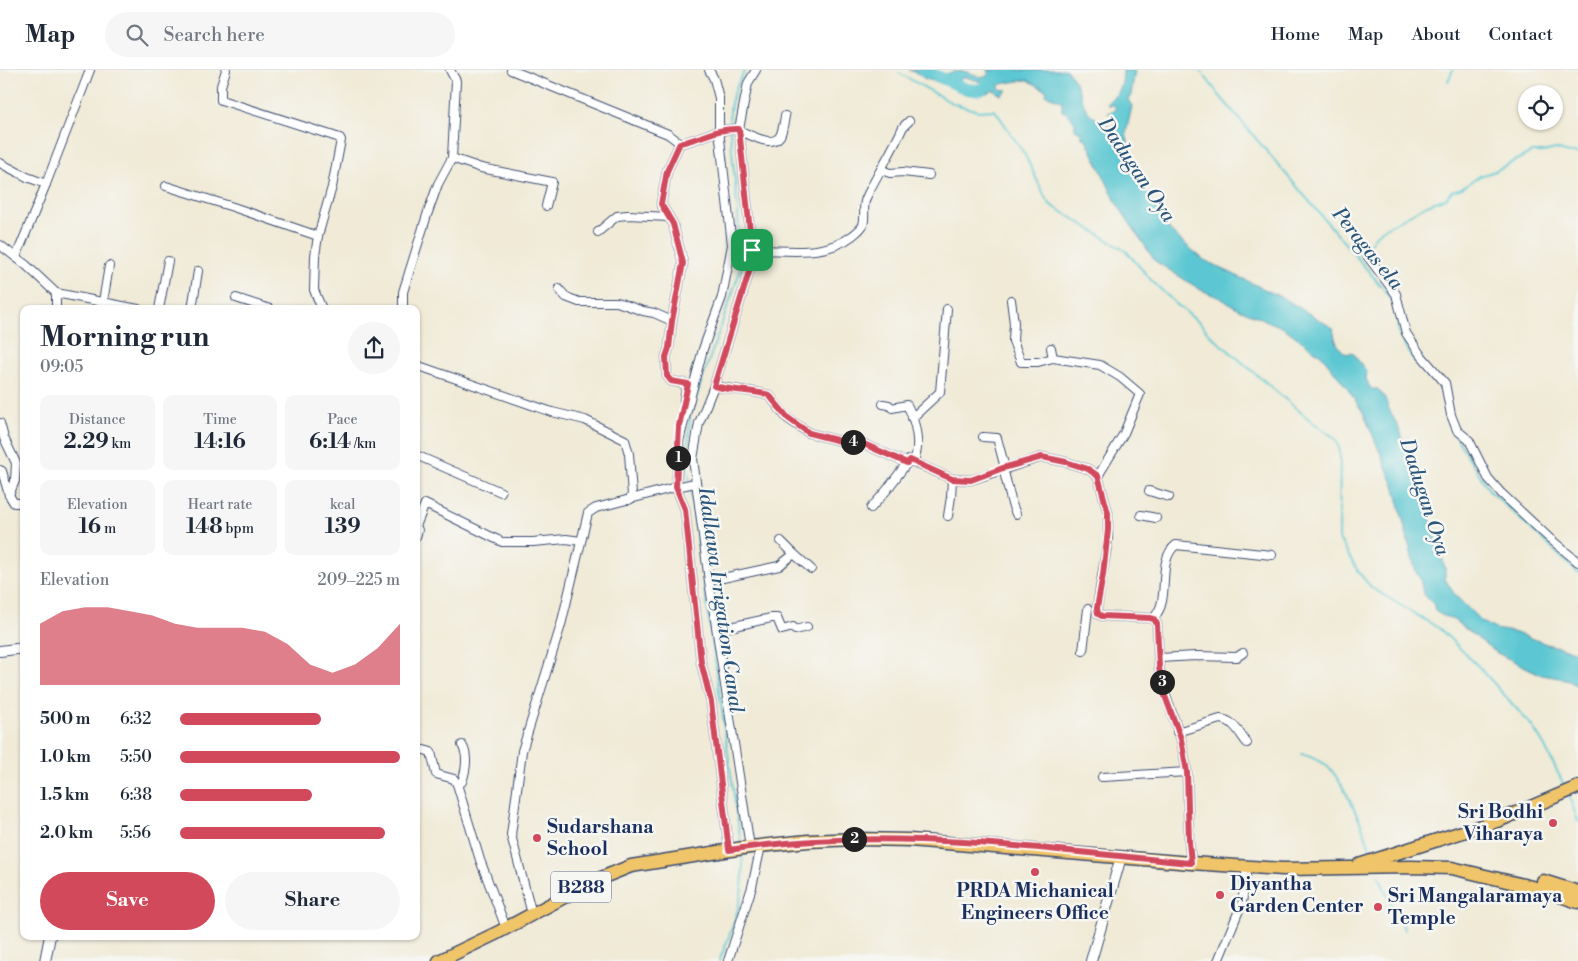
<!DOCTYPE html>
<meta charset="utf-8">
<style>
:root{--surface:#fff;--page:#f6f6f7;--text:#1f2937;--muted:#747a83;--line:#e0e1e3;--accent:#d1495b}
body{margin:0;font-family:"Libre Bodoni",serif;background:var(--page);color:var(--text);height:100vh;display:flex;flex-direction:column;font-size:19px;white-space:nowrap}
*{box-sizing:border-box;margin:0}
p{font-size:16px;color:var(--muted)}
.icon{flex:none;width:28px;height:28px;fill:none;stroke:currentColor;stroke-width:2;stroke-linecap:round;stroke-linejoin:round}
.map{position:relative;flex:1;overflow:hidden}
.side{position:absolute;left:20px;top:235px;width:400px;height:635px;display:flex;flex-direction:column;background:var(--surface);border-radius:10px;box-shadow:0 1px 4px #0004}
.side>*{flex:none}
.fabs{position:absolute;left:1518px;top:15px;display:grid;gap:10px}
.fabs a{display:grid;place-items:center;width:45px;height:45px;border-radius:50%;background:var(--surface);box-shadow:0 1px 4px #0004;font-size:25px}
.pin{position:absolute;display:grid;place-items:center;width:42px;height:42px;color:#fff;margin:-21px;border-radius:10px;box-shadow:0 2px 8px #0006}
.km{position:absolute;width:25px;height:25px;margin:-12px;border-radius:50%;background:#222;color:#fff;font-size:14px;line-height:25px;text-align:center}
.round{display:grid;place-items:center;flex:none;width:52px;height:52px;border-radius:26px;background:var(--page)}
.overview{display:flex;align-items:center;justify-content:space-between;height:85px;padding:0 20px}
h1{font-size:28px;font-weight:700;line-height:38px}
.stats{display:grid;grid-template-columns:repeat(3,1fr);gap:8px;height:85px;padding:5px 20px}
.stats div{display:grid;align-content:center;border-radius:10px;background:var(--page);text-align:center}
.stats b{font-size:21px;font-weight:700}
.stats small{font-size:14px;font-weight:400}
.stats p{font-size:14px}
.chart{height:140px;padding:10px 20px}
.chart p{display:flex;justify-content:space-between}
.chart svg{width:100%;height:90px;margin-top:5px;fill:var(--accent);opacity:.7}
.primary-button{display:flex;gap:10px;margin-top:auto;padding:10px 20px}
.primary-button a{flex:1;height:58px;border-radius:30px;background:var(--accent);color:#fff;font-size:20px;font-weight:700;line-height:58px;text-align:center}
.primary-button a+a{background:var(--page);color:var(--text)}
ul{padding:0 20px;list-style:none;font-size:16px}
li{display:grid;grid-template-columns:80px 60px 1fr;align-items:center;height:38px}
li i{height:12px;border-radius:6px;background:var(--accent)}
header{display:flex;align-items:center;gap:30px;box-sizing:border-box;height:70px;padding:0 25px;background:var(--surface);border-bottom:1px solid var(--line)}
header strong{font-size:24px}
nav{display:flex;gap:28px;margin-inline-start:auto;font-size:18px}
.search{width:350px;height:45px;background:var(--page);display:flex;align-items:center;gap:12px;box-sizing:border-box;padding:0 18px;border-radius:28px;color:var(--muted);font-size:19px}
.map>svg:first-child{display:block}
.water{fill:#5bc7d2;stroke:#3b7b98}
.lines{fill:none;stroke-linecap:round;stroke-linejoin:round}
.stream{stroke:#5bc7d2;stroke-width:2}
.river{stroke:#5bc7d2;stroke-width:12}
.minor-casing{stroke:#3b4b70;stroke-width:10}
.tertiary-casing{stroke:#3b4b70;stroke-width:12}
.primary-casing{stroke:#3b4b70;stroke-width:15}
.minor{stroke:#fff;stroke-width:8}
.tertiary{stroke:#fff;stroke-width:10}
.primary{stroke:#f0c469;stroke-width:12}
.route-casing{stroke:#fff;stroke-width:10}
.route{stroke:#d1495b;stroke-width:6}
.poi-dot{fill:#d1495b;stroke:#f6f6f2;stroke-width:2}
.labels{text-anchor:middle;dominant-baseline:central;stroke-width:5;stroke-linejoin:round;paint-order:stroke}
.shield{fill:#f6f6f2;stroke:#5d6b8a;stroke-width:1}
.shield-label{font-size:18px;font-weight:bold;fill:#1b2f5e}
.poi-label{font-size:19px;font-weight:bold;fill:#1b2f5e;stroke:#f6f6f2;text-anchor:start}
.water-label{font-size:20px;font-style:italic;fill:#2b557b;stroke:#f6f6f2}
</style>
<header>
<strong>Map</strong>
<div class="search"><svg class="icon" aria-label="search" viewBox="0 0 24 24"><circle cx="10" cy="10" r="6"/><path d="M15 15l6 6"/></svg>Search here</div>
<nav><a>Home</a><a>Map</a><a>About</a><a>Contact</a></nav>
</header>
<div class="map">
<svg width="1578" height="891" viewBox="0 0 1578 891">
<rect width="100%" height="100%" fill="#f6f6f2"/>
<filter id="ink" filterUnits="userSpaceOnUse"><feTurbulence type="fractalNoise" baseFrequency=".02" numOctaves="2"/><feDisplacementMap in="SourceGraphic" scale="10" xChannelSelector="R" yChannelSelector="G"/><feConvolveMatrix kernelMatrix="1 2 1 2 8 2 1 2 1" color-interpolation-filters="sRGB"/></filter>
<filter id="wash" filterUnits="userSpaceOnUse"><feTurbulence type="fractalNoise" baseFrequency=".0096" numOctaves="4" result="noise"/><feDisplacementMap in="SourceGraphic" scale="20" xChannelSelector="R" yChannelSelector="G"/><feGaussianBlur stdDeviation="1.12" result="paint"/><feColorMatrix in="noise" values="0 0 0 0 0 0 0 0 0 0 0 0 0 0 0 0 0 1.4 0 .05"/><feComposite in="paint" operator="in"/></filter>
<g filter="url(#wash)">
<rect width="100%" height="100%" fill="#f0ead6"/>
<!-- water -->
<path class="water" d="M909,0H934L945,4C962,0 966,0 981,8L987,6L989,3L987,0H1066C1078,9 1079,26 1086,39C1092,48 1106,55 1116,59L1114,46L1108,43L1116,39L1114,35H1107C1110,29 1111,29 1116,25C1122,19 1123,8 1123,0H1135L1131,25L1128,30L1132,36L1126,63L1133,91L1152,132L1171,162L1204,190L1285,229L1333,258C1335,270 1337,278 1347,284L1352,282L1367,302L1366,309L1371,319H1378L1385,328L1388,337L1401,363L1435,463L1445,498V509L1455,525L1481,551L1495,559L1513,562L1547,574L1578,582V616L1565,609L1542,605L1497,583L1451,548L1443,546L1435,541C1433,528 1430,533 1424,524C1420,517 1423,509 1416,503L1395,418L1363,342L1347,318L1322,286L1284,258L1239,239L1220,228L1201,220L1155,191L1117,134L1086,69L1082,67L1081,62L1075,59V52L1066,42L1062,41V31L1046,25L1047,21L1031,12L1029,10C1023,10 1004,13 999,15V19L1007,20L1001,25L993,20L987,23L981,22L982,19L979,16L982,14L981,12L965,7L958,10L967,15V19L925,9L919,4Z"/>
<g class="lines">
<!-- stream -->
<g class="stream">
<polyline points="1200,0 1219,25 1382,217 1395,236"/>
<polyline points="899,3 952,33 978,41 994,40 997,43 1025,85 1046,129 1051,135 1126,181 1152,211 1175,233 1203,256 1209,264 1311,351 1335,368 1340,381 1339,469 1359,503 1372,518 1440,559 1481,599 1532,656 1544,675 1565,717"/>
<polyline points="1448,11 1453,0"/>
<path d="M730,57C728,32 734,21 745,0"/>
<polyline points="1365,180 1378,163 1382,160 1427,135 1446,128 1452,121 1462,118 1480,106 1495,101 1532,82 1543,82 1556,79 1568,83 1578,83"/>
<polyline points="1397,243 1398,260 1404,275 1414,290 1437,313 1442,322 1449,356 1489,420 1578,503"/>
<polyline points="690,412 687,398 690,345 740,201 738,142 730,61"/>
<polyline points="690,417 741,774"/>
<path d="M1302,684C1310,687 1321,690 1327,696C1343,710 1367,764 1372,786"/>
<polyline points="1569,726 1578,751"/>
<polyline points="1379,806 1388,827 1405,860"/>
<path d="M719,891C734,857 747,821 742,783"/>
</g>
<!-- river -->
<polyline class="river" points="923,0 967,19 975,20 982,19 997,7 1012,0"/>
</g>
</g>
<g filter="url(#ink)">
<g class="lines">
<!-- minor casing -->
<g class="minor-casing">
<g id="minor">
<polyline points="226,0 221,16 221,30 340,68 341,70 332,117 318,166 315,186 314,220 322,239"/>
<path d="M511,0L668,64L680,73C702,69 715,58 739,59"/>
<polyline points="709,0 714,9 719,28 719,60 732,175 722,227 703,279 679,371 676,417 685,439 701,592 711,632 729,780"/>
<path d="M739,61C749,63 771,79 780,66C783,60 784,52 785,46"/>
<polyline points="680,73 667,101 661,134 673,154 683,193 672,251 669,278 666,287 667,306 671,311 687,314 684,330"/>
<polyline points="452,88 481,98 552,112 546,136"/>
<polyline points="0,93 27,107 46,114 90,0"/>
<polyline points="881,100 890,103 903,102 929,105"/>
<polyline points="166,116 233,137 318,166"/>
<polyline points="598,162 617,146 628,145 669,147"/>
<polyline points="0,175 26,195 56,223"/>
<polyline points="1362,179 1396,224 1406,263 1420,284 1445,313 1451,345 1457,360 1469,370 1488,408 1501,423 1548,467 1578,492"/>
<path d="M752,180C786,179 823,188 852,166C856,163 861,159 863,155C866,147 862,137 866,128C877,104 892,82 903,57L909,51"/>
<polyline points="16,187 46,114"/>
<polyline points="559,219 566,227 579,232 617,232 643,241 654,243 672,251"/>
<polyline points="236,228 270,239"/>
<polyline points="1011,230 1014,253 1013,271 1021,292 1038,292 1053,288 1100,295 1120,307 1140,324 1124,363 1098,406"/>
<polyline points="103,232 109,196"/>
<polyline points="56,239 56,223 138,239"/>
<polyline points="159,239 168,191"/>
<polyline points="192,239 198,201"/>
<polyline points="403,239 403,222 427,145 438,114 452,88 456,11 450,0"/>
<polyline points="1051,278 1053,288"/>
<polyline points="416,295 552,342 585,350 625,370 629,384 632,425 629,430"/>
<path d="M714,316C733,320 750,320 769,325L787,348L809,363L840,371L866,375L907,393L909,390L952,409L971,410L1042,387L1066,392L1088,399L1098,406L1108,443V469L1097,538L1098,544L1102,546L1150,548L1154,549L1157,554L1159,597L1163,618L1181,669L1187,702L1189,772L1191,793"/>
<path d="M883,334L889,335L892,338L907,335C915,350 922,376 913,392"/>
<polyline points="912,348 940,322 947,239"/>
<polyline points="0,353 4,368 16,393 15,411 9,425"/>
<polyline points="983,367 997,368 1005,398"/>
<polyline points="416,385 501,422"/>
<polyline points="1003,398 1012,434 1016,444"/>
<polyline points="0,400 2,401 9,425 14,433 24,433"/>
<polyline points="1149,421 1169,427"/>
<polyline points="871,438 886,421 907,393"/>
<polyline points="1141,445 1156,448"/>
<polyline points="948,446 951,427 952,409"/>
<polyline points="416,456 425,434 502,472 533,472 566,469 581,471"/>
<polyline points="416,457 418,460 416,467"/>
<polyline points="794,484 811,499"/>
<polyline points="709,511 779,496 794,484 781,471"/>
<path d="M1154,549C1156,544 1160,540 1161,535C1167,517 1159,488 1176,475L1272,485"/>
<polyline points="717,560 771,548 777,548 782,560 793,557 795,560 807,557"/>
<polyline points="1083,581 1088,539"/>
<polyline points="1159,588 1196,586 1237,587 1243,583"/>
<path d="M1177,662L1220,649C1234,650 1239,663 1247,673"/>
<polyline points="416,680 424,680 431,682 436,704 454,709 457,714 480,790 506,858"/>
<polyline points="1102,707 1187,702"/>
<path d="M457,714L462,712C466,700 469,686 462,675"/>
<polyline points="750,777 709,511 693,389 699,353 714,316 753,189 739,59 748,13 756,0"/>
<polyline points="532,844 511,765 519,704 522,681 561,555 588,443 596,438 676,417 695,413"/>
<polyline points="728,891 752,817 761,776"/>
<polyline points="1218,891 1242,833 1247,797"/>
</g>
</g>
<!-- tertiary casing -->
<g class="tertiary-casing">
<g id="tertiary">
<polyline points="0,581 24,578"/>
<polyline points="45,891 50,866"/>
<polyline points="1091,891 1121,787"/>
</g>
</g>
<!-- primary casing -->
<g class="primary-casing">
<g id="primary">
<polyline points="1359,795 1500,750 1578,717"/>
<polyline points="1543,811 1578,822"/>
<polyline points="439,891 497,863 596,810 631,796 750,777 808,771 857,769 909,770 1191,793 1283,799 1411,797 1452,798 1536,818 1578,832"/>
</g>
</g>
<!-- minor -->
<use href="#minor" class="minor"/>
<!-- tertiary -->
<use href="#tertiary" class="tertiary"/>
<!-- primary -->
<use href="#primary" class="primary"/>
</g>
</g>
<g class="lines" filter="url(#ink)">
<!-- route casing -->
<g class="route-casing">
<path id="route" d="M739,59L753,189L714,316C733,321 751,320 769,325L788,348L809,363L840,371L866,375L907,393L910,390L952,409L971,410L1003,398L1042,387L1066,392L1088,399L1098,406L1108,443V460L1103,505L1097,538L1098,544L1102,546L1150,548L1154,549L1157,554L1159,597L1162,618L1181,669L1187,702L1189,772L1191,793C1038,779 882,755 729,780L711,632L701,592L685,439L676,417L679,356L688,314L671,311L667,306L666,287L669,278L672,251L683,193L673,154L661,134L667,101L680,73C702,69 715,58 739,59Z"/>
</g>
<!-- route -->
<use href="#route" class="route"/>
</g>
<!-- markers -->
<g class="poi-dot">
<circle cx="1553" cy="753" r="5"/>
<circle cx="537" cy="768" r="5"/>
<circle cx="1035" cy="802" r="5"/>
<circle cx="1220" cy="825" r="5"/>
<circle cx="1378" cy="837" r="5"/>
</g>
<g class="labels">
<!-- shield labels -->
<rect class="shield" x="551" y="801.5" width="60" height="31" rx="4"/>
<g class="shield-label">
<text x="581" y="817">B288</text>
</g>
<!-- poi labels -->
<g class="poi-label">
<text x="1543" y="742" text-anchor="end">Sri Bodhi<tspan x="1543" dy="22">Viharaya</tspan></text>
<text x="547" y="757">Sudarshana<tspan x="547" dy="22">School</tspan></text>
<text x="1230" y="814">Diyantha<tspan x="1230" dy="22">Garden Center</tspan></text>
<text x="1035" y="821" text-anchor="middle">PRDA Michanical<tspan x="1035" dy="22">Engineers Office</tspan></text>
<text x="1388" y="826">Sri Mangalaramaya<tspan x="1388" dy="22">Temple</tspan></text>
</g>
<!-- water labels -->
<g class="water-label">
<text transform="translate(1136 100) rotate(56)">Dadugan Oya</text>
<text transform="translate(1367 179) rotate(51)">Peragas ela</text>
<text transform="translate(1424 427) rotate(72)">Dadugan Oya</text>
<text transform="translate(720 530) rotate(82)">Idallawa Irrigation Canal</text>
</g>
</g>
</svg>
<div class="fabs">
<a><svg class="icon" aria-label="locate" viewBox="0 0 24 24"><circle cx="12" cy="12" r="6"/><path d="M12 2v4M12 18v4M2 12h4M18 12h4"/></svg></a>
</div>
<div class="pin" style="left:752px;top:180px;background:#1e9e55"><svg class="icon" aria-label="arrive" viewBox="0 0 24 24"><path d="M6 21V4h12l-3 4 3 4H6"/></svg></div>
<b class="km" style="left:678px;top:388px">1</b>
<b class="km" style="left:854px;top:769px">2</b>
<b class="km" style="left:1162px;top:612px">3</b>
<b class="km" style="left:853px;top:372px">4</b>
<section class="side">
<div class="overview"><div><h1>Morning run</h1><p>09:05</p></div><a class="round"><svg class="icon" aria-label="share" viewBox="0 0 24 24"><path d="M12 15V3M7 8l5-5 5 5M5 13v7h14v-7"/></svg></a></div>
<div class="stats">
<div><p>Distance</p><b>2.29<small> km</small></b></div>
<div><p>Time</p><b>14:16</b></div>
<div><p>Pace</p><b>6:14<small> /km</small></b></div>
</div>
<div class="stats">
<div><p>Elevation</p><b>16<small> m</small></b></div>
<div><p>Heart rate</p><b>148<small> bpm</small></b></div>
<div><p>kcal</p><b>139</b></div>
</div>
<div class="chart"><p><span>Elevation</span>209–225 m</p>
<svg viewBox="0 0 160 44" preserveAspectRatio="none"><path d="M0 44V14L10 8L20 6L30 6L40 8L50 10L60 14L70 16L80 16L90 16L100 18L110 24L120 34L130 38L140 34L150 26L160 14V44z"/></svg>
</div>
<ul>
<li><b>500 m</b>6:32<i style="width:64%"></i></li>
<li><b>1.0 km</b>5:50<i style="width:100%"></i></li>
<li><b>1.5 km</b>6:38<i style="width:60%"></i></li>
<li><b>2.0 km</b>5:56<i style="width:93%"></i></li>
</ul>
<div class="primary-button"><a>Save</a><a>Share</a></div>
</section>
</div>
